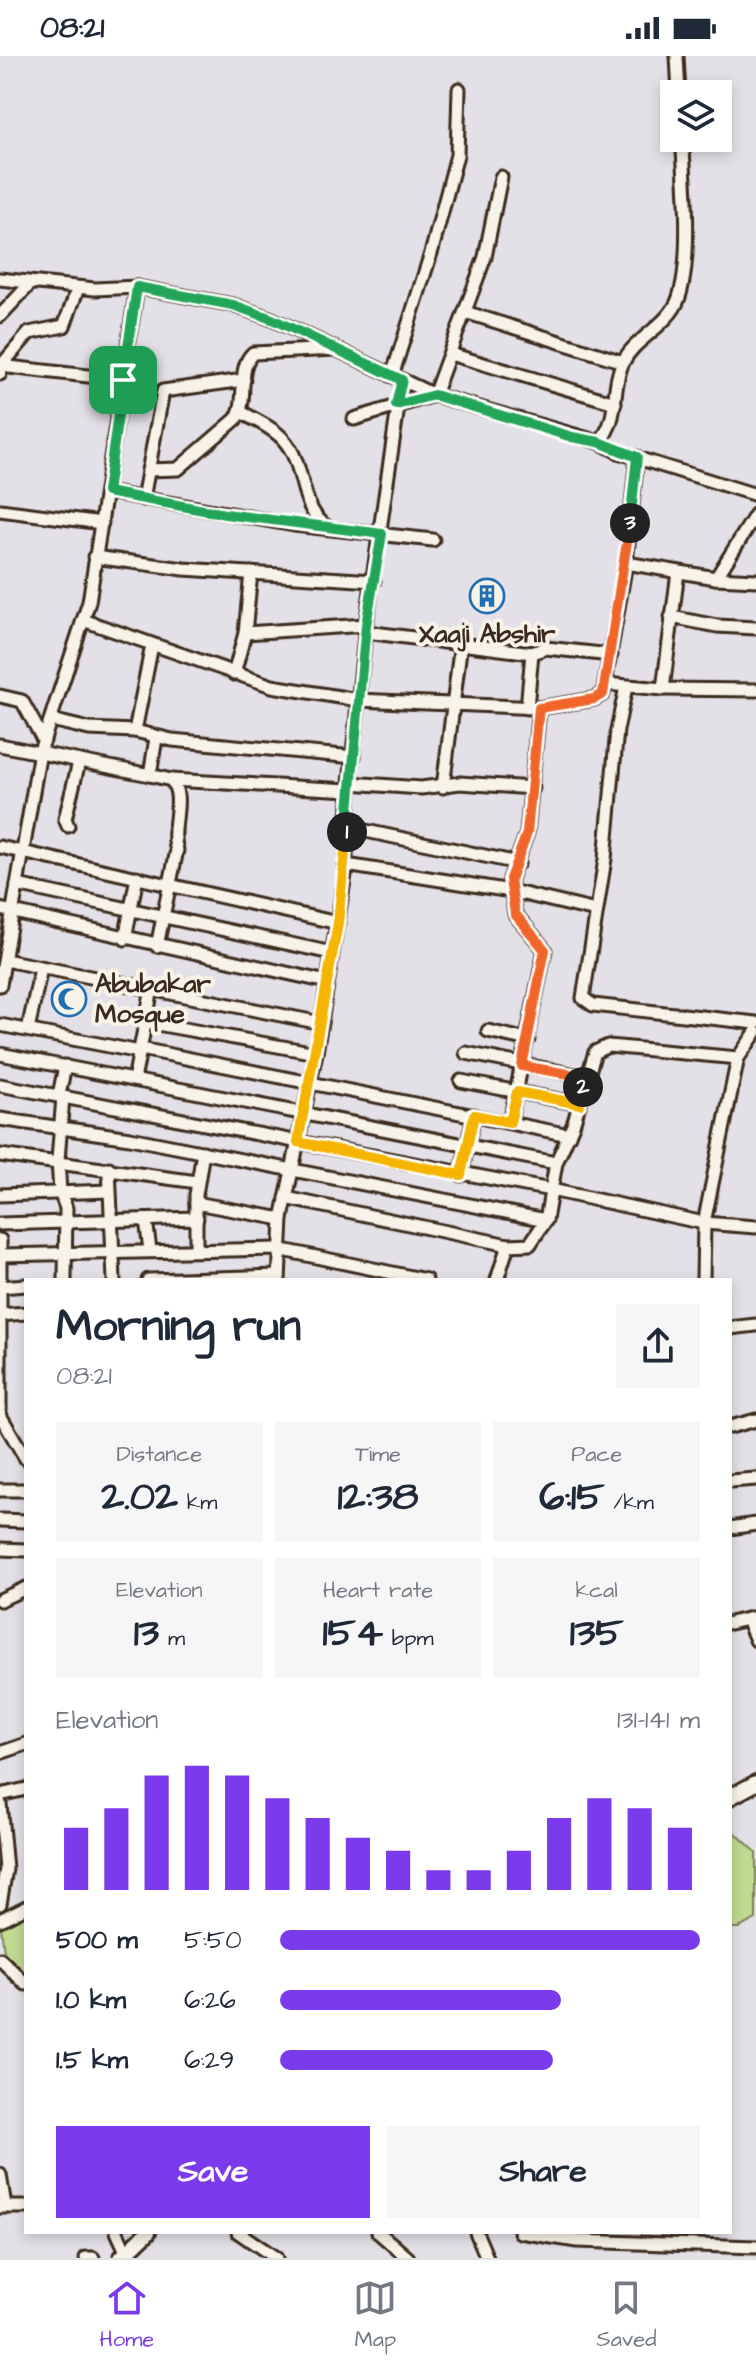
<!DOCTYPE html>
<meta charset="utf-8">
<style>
:root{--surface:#fff;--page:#f6f6f7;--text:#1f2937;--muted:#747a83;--line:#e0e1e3;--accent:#7c3aed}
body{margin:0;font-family:"Architects Daughter",sans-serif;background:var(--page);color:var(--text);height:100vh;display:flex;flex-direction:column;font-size:30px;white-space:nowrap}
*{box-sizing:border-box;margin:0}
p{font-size:26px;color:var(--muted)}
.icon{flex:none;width:44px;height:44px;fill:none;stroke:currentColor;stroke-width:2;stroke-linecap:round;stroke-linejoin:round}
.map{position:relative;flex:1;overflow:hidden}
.panel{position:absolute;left:24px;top:1222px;width:708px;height:956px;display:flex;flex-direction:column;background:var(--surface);border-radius:0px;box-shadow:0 4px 12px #0003}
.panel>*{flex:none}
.tools{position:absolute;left:660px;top:24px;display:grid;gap:16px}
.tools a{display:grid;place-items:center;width:72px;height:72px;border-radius:0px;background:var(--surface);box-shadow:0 4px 12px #0003;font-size:40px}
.pin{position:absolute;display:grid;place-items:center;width:68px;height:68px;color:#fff;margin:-34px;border-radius:16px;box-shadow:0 4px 12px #0006}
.km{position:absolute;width:40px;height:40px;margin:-20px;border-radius:50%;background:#222;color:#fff;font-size:22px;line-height:40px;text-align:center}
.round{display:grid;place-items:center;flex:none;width:84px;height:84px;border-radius:0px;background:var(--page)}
.summary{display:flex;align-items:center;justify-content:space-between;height:136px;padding:0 32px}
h1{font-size:44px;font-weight:800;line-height:60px}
.figures{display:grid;grid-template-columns:repeat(3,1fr);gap:12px;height:136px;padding:8px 32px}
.figures div{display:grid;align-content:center;border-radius:0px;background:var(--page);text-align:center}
.figures b{font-size:40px;font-weight:800}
.figures small{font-size:22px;font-weight:400}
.figures p{font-size:22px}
.chart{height:224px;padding:16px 32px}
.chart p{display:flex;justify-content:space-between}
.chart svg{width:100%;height:144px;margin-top:8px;stroke:var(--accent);stroke-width:6}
.action{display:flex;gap:16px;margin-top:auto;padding:16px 32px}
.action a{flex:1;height:92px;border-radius:0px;background:var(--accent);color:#fff;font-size:32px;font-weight:800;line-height:92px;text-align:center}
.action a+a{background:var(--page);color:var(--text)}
ul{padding:0 32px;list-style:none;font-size:26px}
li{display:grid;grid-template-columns:128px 96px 1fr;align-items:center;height:60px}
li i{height:20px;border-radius:10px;background:var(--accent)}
.status{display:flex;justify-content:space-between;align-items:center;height:56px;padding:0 40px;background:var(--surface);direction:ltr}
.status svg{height:22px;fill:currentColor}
.menu{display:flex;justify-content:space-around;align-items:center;height:112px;border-top:2px solid var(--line);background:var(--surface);font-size:22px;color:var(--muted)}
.menu a{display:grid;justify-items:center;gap:4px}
.menu .on{color:var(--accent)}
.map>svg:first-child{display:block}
.green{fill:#c0da91;stroke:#7e8258;stroke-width:2}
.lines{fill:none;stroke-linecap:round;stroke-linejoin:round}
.minor-casing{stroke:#3b2a1e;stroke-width:17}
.major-casing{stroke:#3b2a1e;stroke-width:20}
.minor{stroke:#f7f3e8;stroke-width:11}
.major{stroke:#f7f3e8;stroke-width:14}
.split-1-casing{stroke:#fff;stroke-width:16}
.split-2-casing{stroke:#fff;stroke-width:16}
.split-3-casing{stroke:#fff;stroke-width:16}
.split-4-casing{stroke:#fff;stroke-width:16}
.split-1{stroke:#22a559;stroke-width:10}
.split-2{stroke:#f5b400;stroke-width:10}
.split-3{stroke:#f0652b;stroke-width:10}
.split-4{stroke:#22a559;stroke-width:10}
.labels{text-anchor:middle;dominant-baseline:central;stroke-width:8;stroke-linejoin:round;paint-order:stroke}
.poi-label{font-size:26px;font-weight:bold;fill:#3b2a1e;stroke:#f7f3e8}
</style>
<div class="status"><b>08:21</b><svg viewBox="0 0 49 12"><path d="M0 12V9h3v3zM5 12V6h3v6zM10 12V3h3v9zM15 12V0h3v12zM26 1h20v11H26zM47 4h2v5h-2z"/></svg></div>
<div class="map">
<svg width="756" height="2202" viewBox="0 0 756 2202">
<rect width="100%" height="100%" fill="#e3e0e7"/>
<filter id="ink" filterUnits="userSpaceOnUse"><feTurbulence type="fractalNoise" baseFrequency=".0125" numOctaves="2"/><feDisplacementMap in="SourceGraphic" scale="16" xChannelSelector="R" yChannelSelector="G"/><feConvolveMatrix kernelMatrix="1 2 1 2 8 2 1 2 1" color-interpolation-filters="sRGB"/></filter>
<g filter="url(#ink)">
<!-- green -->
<g class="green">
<polygon points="730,1772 756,1796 756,1863 739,1872 730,1872"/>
<polygon points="26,1857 26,1919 4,1896 0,1864"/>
</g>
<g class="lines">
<!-- minor casing -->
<g class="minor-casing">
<g id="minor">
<polyline points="677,0 679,38"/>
<polyline points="0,223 95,233 137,231 233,249 272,263 434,339 599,386 618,396 756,439"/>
<polyline points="465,256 623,306"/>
<polyline points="0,260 31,227"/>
<polyline points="450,298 615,347"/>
<polyline points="0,310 123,324"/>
<polyline points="0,318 1,310 29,277 64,270 78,232"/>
<polyline points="392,320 432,194 457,99 459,33"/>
<path d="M241,356C255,364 272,371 283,383C307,409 297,450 327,471"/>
<polyline points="354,363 434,339 485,201 501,121"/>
<path d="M599,386C621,362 610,333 623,306C634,284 661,273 674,252C694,221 685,121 682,82"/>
<path d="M148,414L178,413L236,363C249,344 236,313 253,297L336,293"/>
<polyline points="107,436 294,469 433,484"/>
<polyline points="143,443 163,335 244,324"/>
<polyline points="0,454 102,467"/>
<polyline points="94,501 184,513 374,525"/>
<polyline points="626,507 716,522 756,524"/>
<polyline points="716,522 756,458"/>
<polyline points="671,561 717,570 756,572"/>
<polyline points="83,564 272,630 358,644 539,652"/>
<polyline points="366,576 532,597 546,592 611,599"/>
<polyline points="245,577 366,569"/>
<polyline points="234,618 245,577 251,517"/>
<polyline points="605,628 663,633 756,634"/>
<polyline points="626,631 617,674 605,803 583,942 593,949 756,967"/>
<polyline points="663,633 678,516"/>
<polyline points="0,640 22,645 44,685"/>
<polyline points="527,652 532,597"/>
<polyline points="51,664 89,673 135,675 172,684 354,701"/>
<polyline points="135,675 152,589"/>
<polyline points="0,689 150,719 156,682"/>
<path d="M150,719L171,724C186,742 169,773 177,794L157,890"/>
<polyline points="171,724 349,734"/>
<polyline points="350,727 421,732 460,727 533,732"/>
<polyline points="443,731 461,586"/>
<polyline points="68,770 65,763 79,706"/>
<polyline points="347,771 518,807"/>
<polyline points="0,791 338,867"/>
<polyline points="346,809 511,835 596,855"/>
<polyline points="17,829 332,897"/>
<polyline points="0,853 327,926"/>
<polyline points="125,883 137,821"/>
<polyline points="5,904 321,967"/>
<polyline points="0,929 40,695 89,546 137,231"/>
<polyline points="146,966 316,997"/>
<polyline points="0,969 140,996"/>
<polyline points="28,974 41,912"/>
<polyline points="488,975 528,984"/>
<polyline points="141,993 569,1079"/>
<polyline points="466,997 586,1021"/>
<polyline points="0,998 556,1107"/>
<polyline points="134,1024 152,933"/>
<polyline points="461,1025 580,1048"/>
<polyline points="0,1029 551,1134 704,1167 756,1171"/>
<polyline points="59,1039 65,1010"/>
<polyline points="63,1041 58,1104 60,1136 66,1152 65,1224"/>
<polyline points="0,1063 130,1082 546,1164"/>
<polyline points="510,1066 545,894 515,858 510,823 527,777 539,652 594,643 603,638 626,507 637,401"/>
<polyline points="0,1099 197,1126"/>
<polyline points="109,1112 114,1224"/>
<polyline points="461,1119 474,1059"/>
<polyline points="0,1139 109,1135"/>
<polyline points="286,1142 508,1189"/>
<polyline points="196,1147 282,1163"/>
<polyline points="146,1164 150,1194"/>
<polyline points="0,1168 197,1162"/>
<polyline points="0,1184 0,1225"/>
<polyline points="196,1192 196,1139 203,1096"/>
<polyline points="0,1199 278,1193 426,1224"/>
<polyline points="148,1224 279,1220"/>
<polyline points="279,1224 282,1163 316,997 345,819 350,727 366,569 402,324"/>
<polyline points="497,1224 508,1189 530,1188 546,1164 556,1107 573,1069 595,996 608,990 738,1002"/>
<polyline points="703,1224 704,1167 738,1002 756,976"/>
<polyline points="0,1231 26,1229"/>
<polyline points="0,1233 0,1356"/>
<polyline points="0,1259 26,1257"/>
<polyline points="730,1272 756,1269"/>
<polyline points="0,1359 26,1403"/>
<polyline points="730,1371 756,1364"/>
<polyline points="730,1425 756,1423"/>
<polyline points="0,1434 26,1434"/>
<polyline points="0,1464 26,1465"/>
<polyline points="730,1472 756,1468"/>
<polyline points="0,1493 26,1494"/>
<polyline points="0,1544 26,1532"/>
<polyline points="747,1563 756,1584"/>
<polyline points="730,1567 756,1561"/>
<polyline points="0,1697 26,1688"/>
<polyline points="0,1739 26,1733"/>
<polyline points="0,1747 6,1813 0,1848"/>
<polyline points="0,1864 26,1851"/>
<polyline points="0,1903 26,1928"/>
<polyline points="0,2119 5,2150"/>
<polyline points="0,2151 26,2151"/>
<polyline points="117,2176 129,2202"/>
<polyline points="238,2176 276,2202"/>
<polyline points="378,2176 408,2202"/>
<polyline points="476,2176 487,2202"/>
<polyline points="520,2176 577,2185 756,2191"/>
<polyline points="86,2202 93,2202"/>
</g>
</g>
<!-- major casing -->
<g class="major-casing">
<g id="major">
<polyline points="730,1741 756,1727"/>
<polyline points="121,2202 148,2176"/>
</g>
</g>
<!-- minor -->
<use href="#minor" class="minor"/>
<!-- major -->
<use href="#major" class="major"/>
</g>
</g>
<g class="lines" filter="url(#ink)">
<!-- split-1 casing -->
<g class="split-1-casing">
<polyline id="split-1" points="123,324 107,436 225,458 382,478 366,569 347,776"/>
</g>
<!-- split-2 casing -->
<g class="split-2-casing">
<polyline id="split-2" points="347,776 338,867 298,1086 461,1119 474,1059 510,1066 517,1036 580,1048 583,1031"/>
</g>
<!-- split-3 casing -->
<g class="split-3-casing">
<polyline id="split-3" points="583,1031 586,1021 522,1010 545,894 515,858 510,823 527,777 539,652 594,643 603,638 630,467"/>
</g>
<!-- split-4 casing -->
<g class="split-4-casing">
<polyline id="split-4" points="123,324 137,231 233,249 272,263 402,324 396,349 434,339 572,381 599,386 637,401 630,467"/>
</g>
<!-- split-1 -->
<use href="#split-1" class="split-1"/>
<!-- split-2 -->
<use href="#split-2" class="split-2"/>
<!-- split-3 -->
<use href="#split-3" class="split-3"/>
<!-- split-4 -->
<use href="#split-4" class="split-4"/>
</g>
<!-- icons -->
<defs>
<g id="building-ring" transform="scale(1.8)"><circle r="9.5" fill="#f7f3e8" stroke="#1f6fb2" stroke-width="1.5"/><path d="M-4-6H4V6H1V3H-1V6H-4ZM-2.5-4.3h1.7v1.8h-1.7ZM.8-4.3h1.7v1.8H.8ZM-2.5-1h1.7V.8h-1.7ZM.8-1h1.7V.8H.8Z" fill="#1f6fb2"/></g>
<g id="mosque-ring" transform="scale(1.8)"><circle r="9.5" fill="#f7f3e8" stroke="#1f6fb2" stroke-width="1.5"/><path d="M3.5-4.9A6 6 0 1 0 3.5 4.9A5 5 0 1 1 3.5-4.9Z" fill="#1f6fb2"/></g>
</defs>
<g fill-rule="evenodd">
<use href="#building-ring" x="487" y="540"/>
<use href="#mosque-ring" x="69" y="943"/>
</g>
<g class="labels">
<!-- poi labels -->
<g class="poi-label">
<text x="487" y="578">Xaaji Abshir</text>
<text x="95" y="928" text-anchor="start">Abubakar<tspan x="95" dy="30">Mosque</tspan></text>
</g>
</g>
</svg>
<div class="tools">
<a><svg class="icon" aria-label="layers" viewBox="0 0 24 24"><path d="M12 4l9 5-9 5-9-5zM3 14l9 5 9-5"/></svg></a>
</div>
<div class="pin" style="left:123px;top:324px;background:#1e9e55"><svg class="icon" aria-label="arrive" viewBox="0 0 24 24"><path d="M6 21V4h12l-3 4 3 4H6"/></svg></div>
<b class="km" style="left:347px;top:776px">1</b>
<b class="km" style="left:583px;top:1031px">2</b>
<b class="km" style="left:630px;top:467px">3</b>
<section class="panel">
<div class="summary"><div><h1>Morning run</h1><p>08:21</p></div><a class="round"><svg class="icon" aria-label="share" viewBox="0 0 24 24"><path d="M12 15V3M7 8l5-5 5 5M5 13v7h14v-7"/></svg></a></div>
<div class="figures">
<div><p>Distance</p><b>2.02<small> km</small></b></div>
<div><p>Time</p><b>12:38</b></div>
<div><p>Pace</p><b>6:15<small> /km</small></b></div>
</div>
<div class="figures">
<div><p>Elevation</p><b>13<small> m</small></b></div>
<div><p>Heart rate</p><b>154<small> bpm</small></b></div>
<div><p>kcal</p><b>135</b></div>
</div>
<div class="chart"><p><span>Elevation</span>131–141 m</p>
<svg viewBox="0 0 160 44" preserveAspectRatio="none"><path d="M5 44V25M15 44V19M25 44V9M35 44V6M45 44V9M55 44V16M65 44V22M75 44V28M85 44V32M95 44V38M105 44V38M115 44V32M125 44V22M135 44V16M145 44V19M155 44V25"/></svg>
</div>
<ul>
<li><b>500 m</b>5:50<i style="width:100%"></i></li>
<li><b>1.0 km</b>6:26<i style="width:67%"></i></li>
<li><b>1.5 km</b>6:29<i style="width:65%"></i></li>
</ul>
<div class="action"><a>Save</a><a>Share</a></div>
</section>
</div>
<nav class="menu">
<a class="on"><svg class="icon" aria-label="home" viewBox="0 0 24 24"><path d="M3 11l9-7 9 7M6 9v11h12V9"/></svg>Home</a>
<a><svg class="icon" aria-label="map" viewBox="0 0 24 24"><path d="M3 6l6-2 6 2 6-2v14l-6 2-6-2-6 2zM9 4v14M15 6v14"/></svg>Map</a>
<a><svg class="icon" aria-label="saved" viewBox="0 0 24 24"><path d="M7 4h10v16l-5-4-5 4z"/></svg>Saved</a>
</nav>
